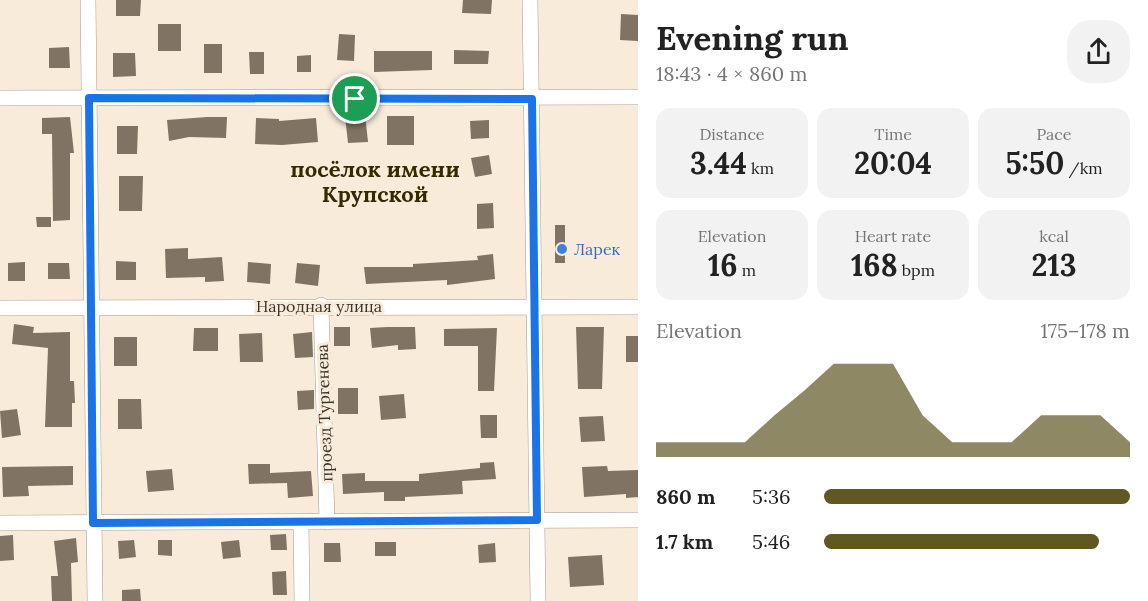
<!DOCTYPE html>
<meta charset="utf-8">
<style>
:root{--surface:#fff;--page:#f2f2f2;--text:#222;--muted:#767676;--accent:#615723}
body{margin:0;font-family:Lora,serif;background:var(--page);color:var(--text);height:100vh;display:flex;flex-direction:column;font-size:22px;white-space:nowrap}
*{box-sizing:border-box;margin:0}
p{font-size:20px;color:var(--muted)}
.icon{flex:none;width:33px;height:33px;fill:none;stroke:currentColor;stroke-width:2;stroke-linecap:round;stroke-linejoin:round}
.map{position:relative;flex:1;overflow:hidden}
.panel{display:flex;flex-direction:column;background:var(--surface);width:510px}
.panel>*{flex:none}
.pin{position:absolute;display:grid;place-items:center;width:51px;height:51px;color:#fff;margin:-26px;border:3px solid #fff;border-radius:50%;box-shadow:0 2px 6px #0007}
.round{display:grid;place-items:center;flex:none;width:63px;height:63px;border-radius:24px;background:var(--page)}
.headline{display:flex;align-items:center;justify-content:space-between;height:102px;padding:0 18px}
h1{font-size:33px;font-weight:700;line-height:45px}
.stats{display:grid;grid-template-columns:repeat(3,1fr);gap:9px;height:102px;padding:6px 18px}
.stats div{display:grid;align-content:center;border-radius:15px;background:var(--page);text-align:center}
.stats b{font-size:30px;font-weight:700}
.stats small{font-size:16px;font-weight:400}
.stats p{font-size:16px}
.chart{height:168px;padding:12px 18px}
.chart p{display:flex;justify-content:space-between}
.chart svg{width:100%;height:108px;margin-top:6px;fill:var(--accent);opacity:.7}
ul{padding:0 18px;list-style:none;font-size:20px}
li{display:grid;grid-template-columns:96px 72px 1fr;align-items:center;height:45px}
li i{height:15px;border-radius:8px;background:var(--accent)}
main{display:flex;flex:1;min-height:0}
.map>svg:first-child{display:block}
.building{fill:#807364}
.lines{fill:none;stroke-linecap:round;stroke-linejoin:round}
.street-casing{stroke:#a99b8c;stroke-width:16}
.street{stroke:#fff;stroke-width:15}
.route-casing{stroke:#fff;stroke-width:12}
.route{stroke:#1a73e8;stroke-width:8}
.shop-dot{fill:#3f7fe0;stroke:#f9ebda;stroke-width:2}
.labels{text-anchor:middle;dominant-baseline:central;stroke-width:6;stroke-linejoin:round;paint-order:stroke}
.shop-label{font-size:16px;fill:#366cbe;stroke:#f9ebda;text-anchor:start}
.street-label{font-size:16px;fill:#3a342e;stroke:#f9ebda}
.district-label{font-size:22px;font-weight:bold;fill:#332b00;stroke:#f9ebda}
</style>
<main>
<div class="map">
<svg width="638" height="601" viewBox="0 0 638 601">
<rect width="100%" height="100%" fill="#f9ebda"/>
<!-- building -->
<g class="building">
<polygon points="116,0 141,0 140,16 116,16"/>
<polygon points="463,0 492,0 491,14 462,13"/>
<polygon points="621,14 638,15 638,41 620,40"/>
<rect x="158" y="24" width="23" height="27"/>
<polygon points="339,34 355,35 354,61 337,60"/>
<rect x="204" y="44" width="18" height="29"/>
<polygon points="69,47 70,68 49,68 49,48"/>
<polygon points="454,50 489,51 488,64 454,64"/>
<polygon points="374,51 432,51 432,70 374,72"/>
<polygon points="249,52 264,52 264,74 250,74"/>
<polygon points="113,53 135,53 136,76 113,77"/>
<polygon points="311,55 311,72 297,72 297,56"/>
<polygon points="365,114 368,142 348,143 345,116"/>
<rect x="387" y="116" width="27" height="29"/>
<polygon points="70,117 74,153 70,153 70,220 53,221 52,134 42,134 42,118"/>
<polygon points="207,117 227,117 226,138 189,137 169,141 167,120"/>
<polygon points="256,118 279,119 279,121 316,118 318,142 282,145 255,144"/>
<polygon points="489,120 489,138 471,139 470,121"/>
<polygon points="117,126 138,126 137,154 117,154"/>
<polygon points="489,155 492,174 475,177 471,158"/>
<polygon points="119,176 143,176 142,211 119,211"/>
<polygon points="493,203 494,228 477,229 477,204"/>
<polygon points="36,217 51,217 51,227 37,227"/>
<rect x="555" y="225" width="10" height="38"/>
<polygon points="188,248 188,259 222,257 224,281 205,282 205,277 166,278 165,249"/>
<polygon points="493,254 495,279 447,285 447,280 366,284 364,267 413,267 413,264 478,260 477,256"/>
<polygon points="116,261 136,262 136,280 116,280"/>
<polygon points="25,262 25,281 8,281 8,263"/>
<polygon points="248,262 271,264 270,284 247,282"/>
<polygon points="48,263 69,263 70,279 48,279"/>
<polygon points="297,263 320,265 318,286 295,283"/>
<polygon points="14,324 34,327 33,333 70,332 70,381 74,381 75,403 72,403 72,427 45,427 48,348 12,344"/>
<rect x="334" y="327" width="16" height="19"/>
<polygon points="387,327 415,327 416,349 398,350 398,345 372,348 370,328"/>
<polygon points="576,327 604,327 602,389 578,389"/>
<polygon points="194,328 218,328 218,351 193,351"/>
<polygon points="497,328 494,391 478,391 478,346 444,346 444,329"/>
<polygon points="312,332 313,357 295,358 293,334"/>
<polygon points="262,333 263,362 240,362 239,334"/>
<rect x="626" y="336" width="12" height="26"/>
<rect x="114" y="337" width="23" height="29"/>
<rect x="338" y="388" width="20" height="26"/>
<polygon points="314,390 314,409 298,410 297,391"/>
<polygon points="404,394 406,418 381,420 379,396"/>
<polygon points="118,399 141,399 142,429 118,429"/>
<polygon points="17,409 21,435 2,438 0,411"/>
<polygon points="480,415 497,415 497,438 481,438"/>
<polygon points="603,416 605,441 581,442 579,417"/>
<polygon points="494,462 496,479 462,481 463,494 405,497 405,501 384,501 384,492 343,494 342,474 365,473 365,481 419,481 419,474 480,468 480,463"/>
<polygon points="248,464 270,464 270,473 311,471 313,496 288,498 287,483 249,484"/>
<polygon points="73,466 73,485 28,486 29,496 3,497 2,467"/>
<polygon points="607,466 608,471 638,470 638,497 626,498 626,494 584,497 582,467"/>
<polygon points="172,469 174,490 148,492 146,471"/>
<polygon points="286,534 287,550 271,550 270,535"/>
<polygon points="13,535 14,560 0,561 0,536"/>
<polygon points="76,538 78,562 71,563 72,601 52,601 51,576 58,576 54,541"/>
<polygon points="134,540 136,557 119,559 118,541"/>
<polygon points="158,540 172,540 172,556 158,555"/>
<polygon points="239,540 241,557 223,559 221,542"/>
<rect x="375" y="542" width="21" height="14"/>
<polygon points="324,543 340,543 341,562 324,562"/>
<polygon points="495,543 496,562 479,563 478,545"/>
<polygon points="602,555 604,585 570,587 568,557"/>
<polygon points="286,571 287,595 273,595 272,572"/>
<polygon points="140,589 141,601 122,601 122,590"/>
</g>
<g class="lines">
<!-- street casing -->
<g class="street-casing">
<g id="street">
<polyline points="88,0 95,601"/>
<polyline points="530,0 538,601"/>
<polyline points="0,98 638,97"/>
<polyline points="321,305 327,522"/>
<polyline points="0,308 638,307"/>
<polyline points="301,522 302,601"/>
<polyline points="0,523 638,520"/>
</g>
</g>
<!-- street -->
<use href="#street" class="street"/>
</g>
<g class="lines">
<!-- route casing -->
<g class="route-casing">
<polygon id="route" points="89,98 532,99 537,520 93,523"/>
</g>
<!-- route -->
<use href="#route" class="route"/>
</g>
<!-- markers -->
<circle class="shop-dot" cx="562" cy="249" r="6"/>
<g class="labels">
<!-- shop labels -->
<g class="shop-label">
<text x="574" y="249">Ларек</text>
</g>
<!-- street labels -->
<g class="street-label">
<text x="319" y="306">Народная улица</text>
<text transform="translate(324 413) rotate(-92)">проезд Тургенева</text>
</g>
<!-- district labels -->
<g class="district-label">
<text x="375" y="169">посёлок имени<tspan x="375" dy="25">Крупской</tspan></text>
</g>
</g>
</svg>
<div class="pin" style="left:355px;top:99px;background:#1e9e55"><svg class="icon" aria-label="arrive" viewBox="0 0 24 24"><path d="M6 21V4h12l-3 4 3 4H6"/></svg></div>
</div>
<section class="panel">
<div class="headline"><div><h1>Evening run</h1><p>18:43 · 4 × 860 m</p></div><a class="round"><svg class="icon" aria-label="share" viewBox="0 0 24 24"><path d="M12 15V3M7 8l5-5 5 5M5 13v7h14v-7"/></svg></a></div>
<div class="stats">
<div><p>Distance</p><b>3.44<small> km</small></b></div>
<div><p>Time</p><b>20:04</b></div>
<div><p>Pace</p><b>5:50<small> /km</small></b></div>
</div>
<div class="stats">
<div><p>Elevation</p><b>16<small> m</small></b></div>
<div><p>Heart rate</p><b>168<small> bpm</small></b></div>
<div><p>kcal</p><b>213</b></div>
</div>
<div class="chart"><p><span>Elevation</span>175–178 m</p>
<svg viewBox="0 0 160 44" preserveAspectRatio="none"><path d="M0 44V38L10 38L20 38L30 38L40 27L50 17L60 6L70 6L80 6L90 27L100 38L110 38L120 38L130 27L140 27L150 27L160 38V44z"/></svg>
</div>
<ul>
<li><b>860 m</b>5:36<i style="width:100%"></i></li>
<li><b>1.7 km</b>5:46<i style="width:90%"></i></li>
</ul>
</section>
</main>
